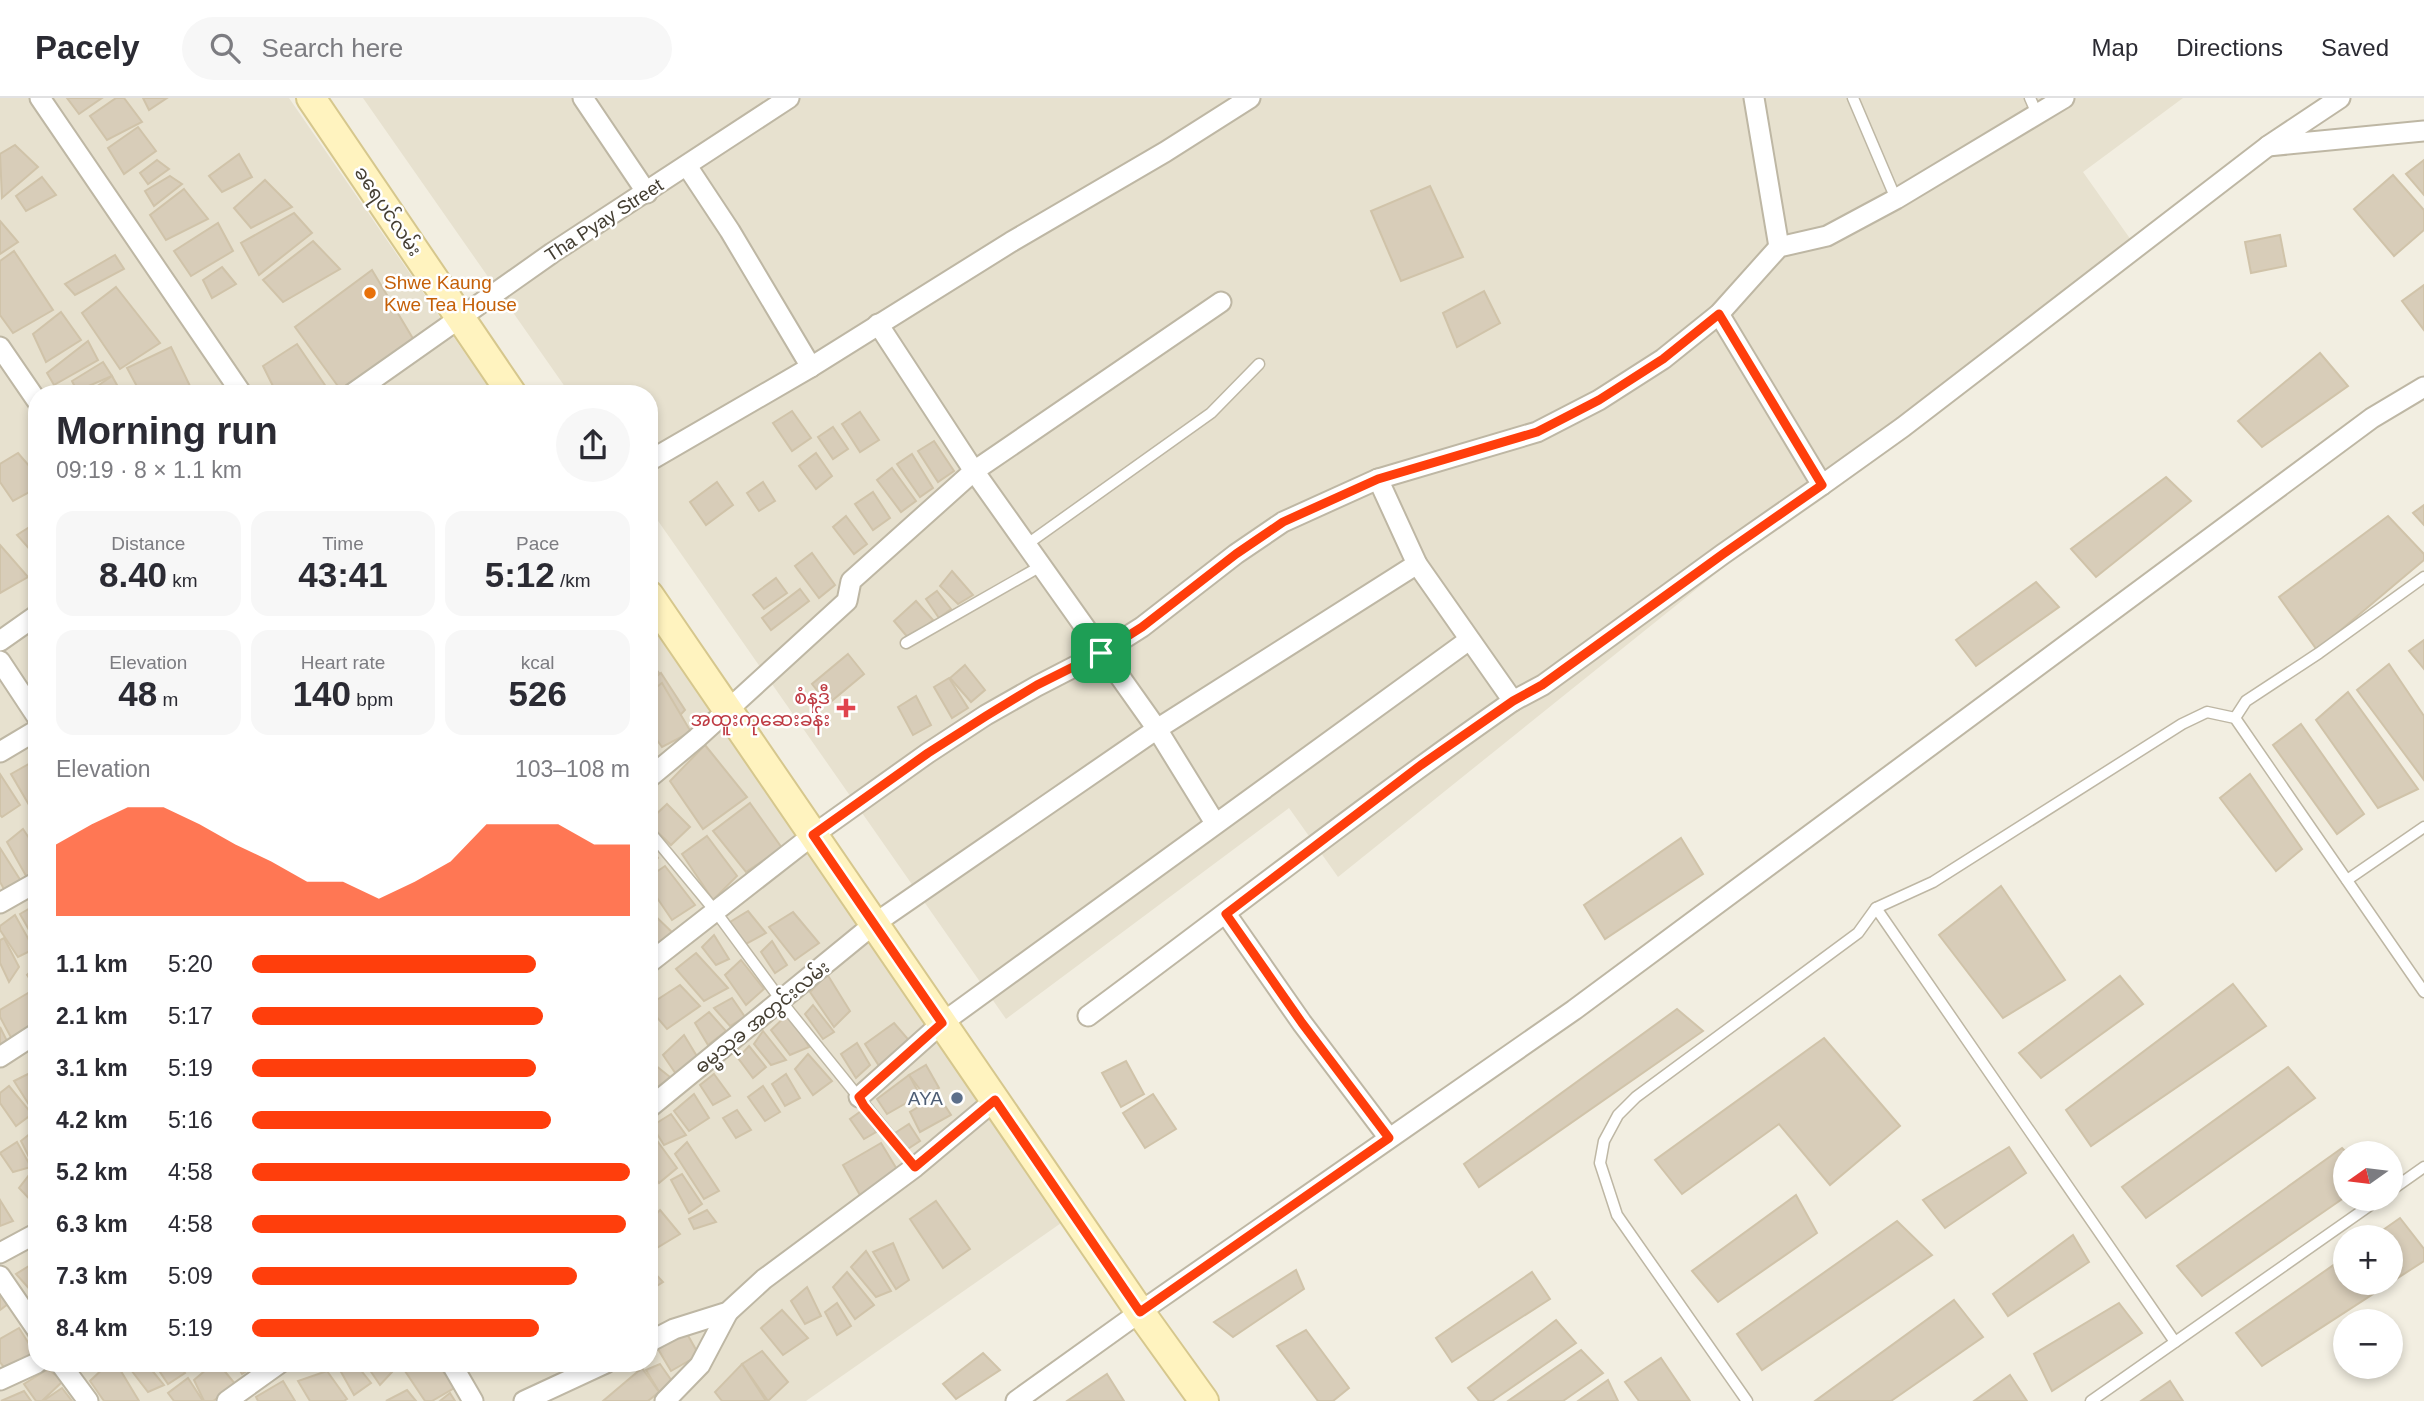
<!DOCTYPE html>
<meta charset="utf-8">
<style>
:root{--surface:#fff;--page:#f7f7f7;--text:#2b2b33;--muted:#7c7c81;--line:#e1e1e2;--accent:#ff3e0c}
body{margin:0;font-family:Arial,"Noto Sans Myanmar",sans-serif;background:var(--page);color:var(--text);height:100vh;display:flex;flex-direction:column;font-size:26px;white-space:nowrap}
*{box-sizing:border-box;margin:0}
p{font-size:23px;color:var(--muted)}
.icon{flex:none;width:38px;height:38px;fill:none;stroke:currentColor;stroke-width:2;stroke-linecap:round;stroke-linejoin:round}
.map{position:relative;flex:1;overflow:hidden}
.drawer{position:absolute;left:28px;top:287px;width:630px;height:987px;display:flex;flex-direction:column;background:var(--surface);border-radius:28px;box-shadow:0 4px 10px #0003}
.drawer>*{flex:none}
.needle{width:46px;rotate:256deg}
.tools{position:absolute;left:2333px;top:1043px;display:grid;gap:14px}
.tools a{display:grid;place-items:center;width:70px;height:70px;border-radius:50%;background:var(--surface);box-shadow:0 4px 10px #0003;font-size:35px}
.pin{position:absolute;display:grid;place-items:center;width:60px;height:60px;color:#fff;margin:-30px;border-radius:14px;box-shadow:0 4px 10px #0006}
.round{display:grid;place-items:center;flex:none;width:74px;height:74px;border-radius:37px;background:var(--page)}
.overview{display:flex;align-items:center;justify-content:space-between;height:119px;padding:0 28px}
h1{font-size:38px;font-weight:700;line-height:52px}
.metrics{display:grid;grid-template-columns:repeat(3,1fr);gap:10px;height:119px;padding:7px 28px}
.metrics div{display:grid;align-content:center;border-radius:18px;background:var(--page);text-align:center}
.metrics b{font-size:35px;font-weight:700}
.metrics small{font-size:19px;font-weight:400}
.metrics p{font-size:19px}
.chart{height:196px;padding:14px 28px}
.chart p{display:flex;justify-content:space-between}
.chart svg{width:100%;height:126px;margin-top:7px;fill:var(--accent);opacity:.7}
ul{padding:0 28px;list-style:none;font-size:23px}
li{display:grid;grid-template-columns:112px 84px 1fr;align-items:center;height:52px}
li i{height:18px;border-radius:9px;background:var(--accent)}
header{display:flex;align-items:center;gap:42px;box-sizing:border-box;height:98px;padding:0 35px;background:var(--surface);border-bottom:2px solid var(--line)}
header strong{font-size:33px}
nav{display:flex;gap:38px;margin-inline-start:auto;font-size:24px}
.search{width:490px;height:63px;background:var(--page);display:flex;align-items:center;gap:18px;box-sizing:border-box;padding:0 24px;border-radius:38px;color:var(--muted);font-size:26px}
.map>svg:first-child{display:block}
.residential{fill:#e7e1cf}
.building{fill:#d8cdb9;stroke:#d0c3a9;stroke-width:2}
.lines{fill:none;stroke-linecap:round;stroke-linejoin:round}
.service-casing{stroke:#beb7a4;stroke-width:13}
.minor-casing{stroke:#beb7a4;stroke-width:23}
.secondary-casing{stroke:#d6c78d;stroke-width:32}
.service{stroke:#fff;stroke-width:10}
.minor{stroke:#fff;stroke-width:19}
.secondary{stroke:#fff3bf;stroke-width:28}
.route-casing{stroke:#fff;stroke-width:14}
.route{stroke:#ff3e0c;stroke-width:9}
.food-dot{fill:#e8710a;stroke:#fff;stroke-width:2.5}
.health-dot{fill:#e0444e;stroke:#fff;stroke-width:2.5}
.service-dot{fill:#5c6f8a;stroke:#fff;stroke-width:2.5}
.labels{text-anchor:middle;dominant-baseline:central;stroke-width:5;stroke-linejoin:round;paint-order:stroke}
.street-label{font-size:19px;fill:#443e32;stroke:#fff}
.food-label{font-size:19px;fill:#c56008;stroke:#fff;text-anchor:start}
.health-label{font-size:19px;fill:#be3a42;stroke:#fff;text-anchor:end}
.service-label{font-size:19px;fill:#4e5e75;stroke:#fff;text-anchor:end}
</style>
<header>
<strong>Pacely</strong>
<div class="search"><svg class="icon" aria-label="search" viewBox="0 0 24 24"><circle cx="10" cy="10" r="6"/><path d="M15 15l6 6"/></svg>Search here</div>
<nav><a>Map</a><a>Directions</a><a>Saved</a></nav>
</header>
<div class="map">
<svg width="2424" height="1303" viewBox="0 0 2424 1303">
<rect width="100%" height="100%" fill="#f2eee1"/>
<!-- residential -->
<g class="residential">
<polygon points="0,0 289,0 493,296 37,296 37,1265 649,1265 649,522 1064,1123 806,1303 0,1303"/>
<polygon points="363,0 2183,0 2083,74 2131,142 1338,779 1289,710 1006,921 649,410 649,296 570,296"/>
</g>
<!-- building -->
<g class="building">
<polygon points="67,0 102,0 79,16"/>
<polygon points="116,0 124,0 142,24 107,42 90,18"/>
<polygon points="143,0 167,0 149,12"/>
<polygon points="138,29 156,53 124,76 108,50"/>
<polygon points="15,47 38,69 2,100 0,56"/>
<polygon points="239,56 252,79 222,94 209,78"/>
<polygon points="157,62 169,71 148,86 140,75"/>
<polygon points="2424,62 2424,97 2406,76"/>
<polygon points="2393,77 2424,112 2424,132 2394,158 2354,111"/>
<polygon points="170,78 182,86 154,108 145,93"/>
<polygon points="42,79 56,97 26,113 16,98"/>
<polygon points="265,82 292,109 251,130 234,110"/>
<polygon points="1430,88 1463,159 1401,183 1371,113"/>
<polygon points="184,91 208,121 166,142 150,117"/>
<polygon points="294,115 312,135 259,177 241,145"/>
<polygon points="0,123 18,144 0,156"/>
<polygon points="218,125 233,153 191,178 174,153"/>
<polygon points="2280,137 2286,168 2251,175 2245,144"/>
<polygon points="313,143 340,171 283,204 263,182"/>
<polygon points="14,153 53,212 13,235 0,217 0,163"/>
<polygon points="115,157 124,171 75,197 65,186"/>
<polygon points="222,169 236,186 212,200 203,182"/>
<polygon points="372,172 415,244 340,291 295,229"/>
<polygon points="2424,187 2424,232 2402,203"/>
<polygon points="116,189 160,245 120,271 82,215"/>
<polygon points="1484,193 1500,225 1457,249 1443,215"/>
<polygon points="61,214 81,242 46,264 33,236"/>
<polygon points="88,243 98,262 54,287 47,275"/>
<polygon points="297,246 331,296 263,296 274,290 263,268"/>
<polygon points="171,249 191,290 179,296 141,296 127,270"/>
<polygon points="2320,255 2348,288 2262,349 2238,323"/>
<polygon points="103,264 112,278 77,293 72,283"/>
<polygon points="112,278 122,296 86,296"/>
<polygon points="792,313 811,340 792,353 773,325"/>
<polygon points="860,314 879,342 860,354 842,326"/>
<polygon points="833,329 848,351 833,361 818,339"/>
<polygon points="934,343 954,373 938,384 918,353"/>
<polygon points="18,355 37,377 37,390 13,403 0,384 0,366"/>
<polygon points="816,355 832,378 816,391 799,368"/>
<polygon points="912,356 933,390 920,399 897,366"/>
<polygon points="892,370 916,403 901,414 877,382"/>
<polygon points="2166,379 2191,403 2096,479 2071,451"/>
<polygon points="717,384 733,407 706,427 690,404"/>
<polygon points="763,384 775,403 759,413 747,395"/>
<polygon points="873,394 890,420 873,432 855,406"/>
<polygon points="2424,407 2424,427 2413,415"/>
<polygon points="846,418 867,446 854,456 833,429"/>
<polygon points="2388,418 2424,456 2424,462 2317,552 2279,499"/>
<polygon points="31,428 37,436 37,453 33,455 17,437"/>
<polygon points="0,447 28,479 0,495"/>
<polygon points="812,455 835,487 819,500 795,468"/>
<polygon points="952,473 973,497 958,506 940,488"/>
<polygon points="776,480 787,495 764,511 753,497"/>
<polygon points="2036,484 2059,509 1976,568 1956,542"/>
<polygon points="800,491 809,503 771,532 762,520"/>
<polygon points="937,493 951,511 939,520 926,501"/>
<polygon points="916,503 933,522 910,542 894,523"/>
<polygon points="2424,542 2424,571 2409,553"/>
<polygon points="848,556 864,576 828,606 812,586"/>
<polygon points="649,562 659,575 649,581"/>
<polygon points="2389,566 2424,618 2424,682 2357,592"/>
<polygon points="965,567 985,592 971,604 950,580"/>
<polygon points="661,575 685,612 660,639 649,627 649,584"/>
<polygon points="949,580 968,610 952,620 934,589"/>
<polygon points="662,585 691,634 662,649 649,631 649,595"/>
<polygon points="2348,594 2418,691 2378,710 2316,622"/>
<polygon points="916,598 931,627 913,637 898,609"/>
<polygon points="2301,626 2364,716 2337,736 2273,647"/>
<polygon points="705,647 747,699 703,731 670,683"/>
<polygon points="34,663 37,667 37,703 29,707 11,676"/>
<polygon points="0,676 20,707 2,719 0,717"/>
<polygon points="2250,676 2302,751 2276,773 2220,700"/>
<polygon points="750,705 782,750 746,774 713,733"/>
<polygon points="667,706 690,729 671,747 649,726 649,723"/>
<polygon points="23,731 37,752 37,781 30,785 7,744"/>
<polygon points="707,738 737,778 713,802 682,756"/>
<polygon points="1681,740 1703,776 1605,841 1584,807"/>
<polygon points="649,748 658,760 649,769"/>
<polygon points="0,750 26,791 10,802 0,784"/>
<polygon points="665,768 695,807 672,822 649,788 649,779"/>
<polygon points="2001,788 2065,882 2003,920 1939,837"/>
<polygon points="37,806 37,846 20,816"/>
<polygon points="649,812 676,838 651,850 649,848"/>
<polygon points="748,813 766,835 746,846 730,824"/>
<polygon points="793,814 819,845 795,862 769,829"/>
<polygon points="15,817 34,851 18,859 0,832 0,828"/>
<polygon points="714,837 729,861 716,867 702,849"/>
<polygon points="4,840 19,869 9,884 0,865 0,842"/>
<polygon points="772,843 787,867 775,875 761,854"/>
<polygon points="696,855 728,890 704,903 676,871"/>
<polygon points="741,862 764,891 746,907 725,877"/>
<polygon points="37,867 37,892 27,877"/>
<polygon points="827,876 850,913 834,929 810,894"/>
<polygon points="2120,878 2143,906 2041,980 2019,955"/>
<polygon points="2233,886 2266,928 2091,1048 2066,1012"/>
<polygon points="680,887 700,908 667,931 649,910 649,907"/>
<polygon points="28,895 37,907 37,922 14,945 0,919 0,912"/>
<polygon points="732,900 745,919 730,928 714,910"/>
<polygon points="813,907 834,934 823,941 805,916"/>
<polygon points="1677,911 1703,933 1479,1089 1464,1066"/>
<polygon points="709,914 726,933 708,947 695,925"/>
<polygon points="789,915 809,949 790,957 771,932"/>
<polygon points="894,925 913,947 881,971 865,946"/>
<polygon points="0,929 8,945 0,949"/>
<polygon points="763,933 786,962 771,967 754,946"/>
<polygon points="684,937 698,960 676,976 663,957"/>
<polygon points="1824,940 1900,1028 1830,1087 1779,1026 1682,1096 1655,1062"/>
<polygon points="857,945 870,967 856,980 841,956"/>
<polygon points="749,948 766,969 753,980 738,960"/>
<polygon points="808,956 832,983 813,997 795,971"/>
<polygon points="650,963 670,979 650,999 649,998"/>
<polygon points="1126,963 1144,996 1121,1009 1102,975"/>
<polygon points="926,967 939,990 925,998 909,977"/>
<polygon points="2288,969 2315,1000 2146,1120 2122,1089"/>
<polygon points="32,974 37,979 37,1010 33,1013 14,983"/>
<polygon points="714,976 730,998 713,1007 700,987"/>
<polygon points="786,976 800,1000 785,1008 772,986"/>
<polygon points="909,977 920,997 887,1016 877,1001"/>
<polygon points="9,988 32,1016 16,1028 0,1005 0,995"/>
<polygon points="763,988 780,1014 765,1023 748,999"/>
<polygon points="694,996 709,1020 689,1033 674,1013"/>
<polygon points="1153,996 1176,1031 1145,1050 1123,1015"/>
<polygon points="938,997 951,1017 920,1034 910,1014"/>
<polygon points="864,1011 876,1034 864,1041 850,1021"/>
<polygon points="737,1012 751,1032 736,1040 723,1020"/>
<polygon points="671,1016 686,1037 664,1047 652,1028"/>
<polygon points="909,1026 920,1043 906,1052 895,1035"/>
<polygon points="37,1030 37,1062 32,1065 21,1043"/>
<polygon points="650,1033 677,1070 659,1085 649,1071"/>
<polygon points="17,1044 31,1069 13,1074 0,1055"/>
<polygon points="687,1044 719,1093 704,1101 675,1056"/>
<polygon points="881,1045 898,1073 860,1097 843,1067"/>
<polygon points="2009,1049 2026,1075 1945,1130 1923,1102"/>
<polygon points="2342,1050 2347,1055 2345,1055 2345,1099 2202,1198 2177,1168"/>
<polygon points="36,1068 37,1069 37,1109 19,1090"/>
<polygon points="682,1076 702,1106 689,1115 671,1082"/>
<polygon points="1796,1097 1817,1135 1718,1204 1692,1173"/>
<polygon points="0,1102 13,1123 0,1128"/>
<polygon points="936,1103 970,1151 943,1170 910,1121"/>
<polygon points="660,1112 680,1136 655,1151 649,1139 649,1124"/>
<polygon points="707,1112 716,1124 694,1131 689,1121"/>
<polygon points="2400,1120 2424,1151 2424,1163 2262,1268 2236,1235 2345,1159 2345,1185 2390,1185 2390,1139 2373,1139"/>
<polygon points="1897,1123 1932,1157 1762,1272 1737,1236"/>
<polygon points="2073,1137 2089,1164 2008,1218 1993,1196"/>
<polygon points="893,1145 909,1182 896,1191 873,1154"/>
<polygon points="866,1153 891,1193 876,1199 851,1169"/>
<polygon points="37,1163 37,1195 33,1195 16,1176"/>
<polygon points="649,1169 663,1184 649,1193"/>
<polygon points="1296,1172 1304,1191 1233,1239 1214,1224"/>
<polygon points="847,1174 874,1207 855,1221 833,1189"/>
<polygon points="1532,1174 1550,1201 1452,1264 1436,1240"/>
<polygon points="807,1189 821,1218 805,1226 791,1203"/>
<polygon points="0,1195 8,1206 0,1212"/>
<polygon points="1954,1202 1983,1239 1891,1303 1815,1303"/>
<polygon points="837,1205 851,1228 837,1237 825,1214"/>
<polygon points="2119,1205 2142,1235 2052,1293 2034,1256"/>
<polygon points="782,1212 808,1240 783,1257 761,1230"/>
<polygon points="1556,1222 1576,1245 1492,1303 1479,1303 1468,1290"/>
<polygon points="19,1230 36,1257 6,1272 0,1264 0,1241"/>
<polygon points="1306,1232 1349,1290 1333,1303 1318,1303 1277,1248"/>
<polygon points="686,1234 699,1257 671,1273 658,1251"/>
<polygon points="1581,1252 1603,1275 1563,1303 1508,1303"/>
<polygon points="762,1253 788,1284 768,1303 742,1266"/>
<polygon points="983,1255 1000,1272 956,1301 943,1286"/>
<polygon points="1661,1260 1690,1303 1639,1303 1625,1284"/>
<polygon points="109,1265 116,1265 139,1303 104,1303 90,1283"/>
<polygon points="132,1265 146,1265 164,1287 148,1294 128,1268"/>
<polygon points="154,1265 177,1265 185,1275 168,1286"/>
<polygon points="214,1265 218,1265 236,1287 213,1303 204,1303 194,1282"/>
<polygon points="235,1265 260,1265 242,1276"/>
<polygon points="336,1265 355,1265 371,1285 354,1297"/>
<polygon points="365,1265 387,1265 392,1274 380,1287"/>
<polygon points="417,1265 436,1265 456,1289 432,1303 425,1303 405,1273"/>
<polygon points="660,1266 674,1286 661,1297 646,1272"/>
<polygon points="742,1266 766,1303 722,1303 715,1294"/>
<polygon points="642,1270 659,1294 648,1303 603,1303"/>
<polygon points="48,1271 63,1283 42,1303 36,1303 24,1286"/>
<polygon points="327,1273 347,1301 344,1303 310,1303 298,1283"/>
<polygon points="1107,1276 1124,1303 1067,1303"/>
<polygon points="2010,1277 2027,1303 1974,1303"/>
<polygon points="188,1280 203,1303 174,1303 168,1295"/>
<polygon points="1608,1282 1618,1303 1578,1303"/>
<polygon points="283,1283 295,1303 258,1303 256,1299"/>
<polygon points="2170,1283 2183,1303 2141,1303"/>
<polygon points="62,1290 72,1303 43,1303"/>
<polygon points="407,1292 416,1303 386,1303"/>
<polygon points="24,1293 31,1303 1,1303"/>
<polygon points="450,1295 455,1303 440,1303"/>
</g>
<g class="lines">
<!-- service casing -->
<g class="service-casing">
<g id="service">
<polyline points="1853,0 1896,101"/>
<polyline points="2030,0 2037,16"/>
<polyline points="1026,447 1211,315 1259,266"/>
<polyline points="906,545 1041,468"/>
<polyline points="2235,620 2246,603 2319,555 2424,479"/>
<polyline points="649,733 716,814 789,913 915,1069"/>
<polyline points="2347,782 2424,729"/>
<polyline points="1876,810 2175,1244"/>
<polyline points="2390,1093 2424,1069"/>
<polyline points="1747,1303 1617,1117 1600,1065 1604,1043 1618,1017 1636,999 1858,835 1876,810 1933,784 2182,626 2207,614 2235,620 2424,894"/>
<polyline points="2091,1303 2379,1101"/>
</g>
</g>
<!-- minor casing -->
<g class="minor-casing">
<g id="minor">
<polyline points="40,0 242,296"/>
<polyline points="583,0 647,95"/>
<polyline points="1754,0 1779,149"/>
<polyline points="2340,0 2268,48 2424,33"/>
<polyline points="687,68 730,133 811,269"/>
<polyline points="878,226 974,373 1157,631 1215,725"/>
<polyline points="0,249 37,303"/>
<polyline points="352,296 552,155 789,0"/>
<polyline points="649,363 811,269 1011,144 1165,54 1250,0"/>
<polyline points="1378,381 1417,466 1513,603 1543,587 1723,456 1822,387 1719,216"/>
<polyline points="1822,387 1903,329 2268,48"/>
<polyline points="0,543 37,517"/>
<polyline points="0,563 37,619"/>
<polyline points="0,654 37,632"/>
<polyline points="649,680 697,640 847,503 851,483 974,373 1221,204"/>
<polyline points="0,805 37,784"/>
<polyline points="1226,816 1302,925 1389,1040"/>
<polyline points="649,865 813,737 928,655 986,617 1037,588 1101,555 1142,529 1236,456 1283,424 1378,381 1537,334 1599,302 1663,261 1719,216 1779,149 1827,138 1896,101 2064,0"/>
<path d="M1088,918C1230,813 1368,704 1513,603"/>
<polyline points="0,959 37,935"/>
<polyline points="859,999 942,925 1469,542"/>
<polyline points="649,1010 874,826 1157,631 1417,466"/>
<polyline points="0,1155 37,1135"/>
<polyline points="0,1178 37,1232"/>
<polyline points="649,1244 674,1231 728,1214 764,1181 915,1069 995,1002"/>
<polyline points="60,1265 88,1303"/>
<polyline points="451,1265 473,1303"/>
<polyline points="0,1282 37,1265"/>
<polyline points="227,1303 280,1265"/>
<polyline points="524,1303 606,1265"/>
<polyline points="665,1303 700,1267 728,1214"/>
<polyline points="1016,1303 1140,1214 1574,912 2372,320 2424,289"/>
</g>
</g>
<!-- secondary casing -->
<g class="secondary-casing">
<g id="secondary">
<polyline points="311,0 512,296"/>
<polyline points="649,497 1140,1214 1204,1303"/>
</g>
</g>
<!-- service -->
<use href="#service" class="service"/>
<!-- minor -->
<use href="#minor" class="minor"/>
<!-- secondary -->
<use href="#secondary" class="secondary"/>
</g>
<g class="lines">
<!-- route casing -->
<g class="route-casing">
<polygon id="route" points="1719,216 1822,387 1723,456 1542,587 1513,603 1421,667 1226,816 1302,925 1389,1040 1140,1214 995,1002 915,1069 864,1008 859,999 942,925 813,737 928,655 986,618 1037,587 1101,555 1142,529 1236,456 1283,424 1378,381 1537,334 1599,302 1663,261"/>
</g>
<!-- route -->
<use href="#route" class="route"/>
</g>
<!-- markers -->
<circle class="food-dot" cx="370" cy="195" r="7"/>
<path class="health-dot" d="M842.5 599.5h7v7h7v7h-7v7h-7v-7h-7v-7h7z"/>
<circle class="service-dot" cx="957" cy="1000" r="7"/>
<g class="labels">
<!-- street labels -->
<g class="street-label">
<text transform="translate(388 113) rotate(56)">ခရေပင်လမ်း</text>
<text transform="translate(604 122) rotate(-33)">Tha Pyay Street</text>
<text transform="translate(762 919) rotate(-39)">ဓမ္မသုခ အတွင်းလမ်း</text>
</g>
<!-- food labels -->
<g class="food-label">
<text x="384" y="184">Shwe Kaung<tspan x="384" dy="22">Kwe Tea House</tspan></text>
</g>
<!-- health labels -->
<g class="health-label">
<text x="830" y="599">စံနဒီ<tspan x="830" dy="22">အထူးကုဆေးခန်း</tspan></text>
</g>
<!-- service labels -->
<g class="service-label">
<text x="943" y="1000">AYA</text>
</g>
</g>
</svg>
<div class="tools">
<a><svg class="needle" viewBox="-14 -14 28 28"><path d="M0-13l5 13h-10z" fill="#e53935"/><path d="M0 13l5-13h-10z" fill="#7c7c81"/></svg></a>
<a>+</a>
<a>−</a>
</div>
<div class="pin" style="left:1101px;top:555px;background:#1e9e55"><svg class="icon" aria-label="arrive" viewBox="0 0 24 24"><path d="M6 21V4h12l-3 4 3 4H6"/></svg></div>
<section class="drawer">
<div class="overview"><div><h1>Morning run</h1><p>09:19 · 8 × 1.1 km</p></div><a class="round"><svg class="icon" aria-label="share" viewBox="0 0 24 24"><path d="M12 15V3M7 8l5-5 5 5M5 13v7h14v-7"/></svg></a></div>
<div class="metrics">
<div><p>Distance</p><b>8.40<small> km</small></b></div>
<div><p>Time</p><b>43:41</b></div>
<div><p>Pace</p><b>5:12<small> /km</small></b></div>
</div>
<div class="metrics">
<div><p>Elevation</p><b>48<small> m</small></b></div>
<div><p>Heart rate</p><b>140<small> bpm</small></b></div>
<div><p>kcal</p><b>526</b></div>
</div>
<div class="chart"><p><span>Elevation</span>103–108 m</p>
<svg viewBox="0 0 160 44" preserveAspectRatio="none"><path d="M0 44V19L10 12L20 6L30 6L40 12L50 19L60 25L70 32L80 32L90 38L100 32L110 25L120 12L130 12L140 12L150 19L160 19V44z"/></svg>
</div>
<ul>
<li><b>1.1 km</b>5:20<i style="width:75%"></i></li>
<li><b>2.1 km</b>5:17<i style="width:77%"></i></li>
<li><b>3.1 km</b>5:19<i style="width:75%"></i></li>
<li><b>4.2 km</b>5:16<i style="width:79%"></i></li>
<li><b>5.2 km</b>4:58<i style="width:100%"></i></li>
<li><b>6.3 km</b>4:58<i style="width:99%"></i></li>
<li><b>7.3 km</b>5:09<i style="width:86%"></i></li>
<li><b>8.4 km</b>5:19<i style="width:76%"></i></li>
</ul>
</section>
</div>
